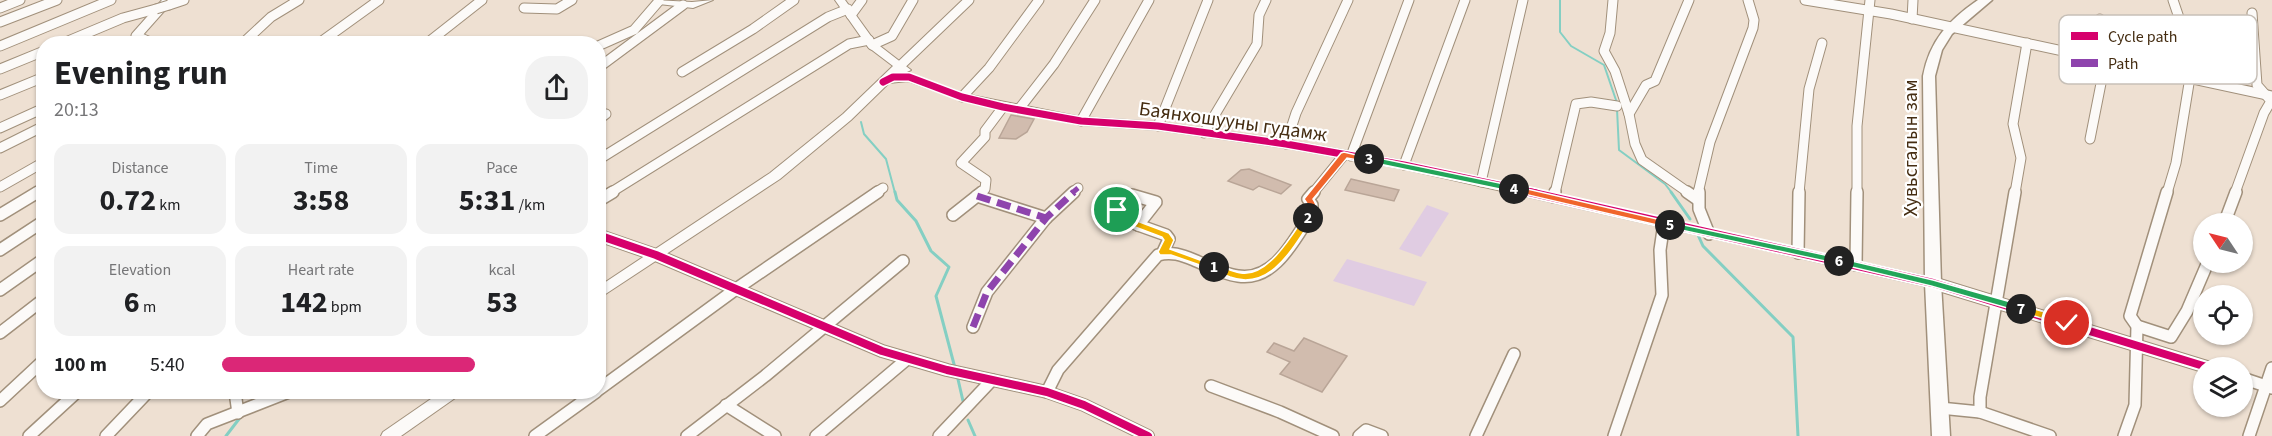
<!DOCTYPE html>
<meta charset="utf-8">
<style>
:root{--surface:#fff;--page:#f2f2f2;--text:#202124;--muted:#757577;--accent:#db2777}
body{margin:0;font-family:"Source Sans 3",sans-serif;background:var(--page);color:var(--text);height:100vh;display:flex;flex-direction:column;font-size:22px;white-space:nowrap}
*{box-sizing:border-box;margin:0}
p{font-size:20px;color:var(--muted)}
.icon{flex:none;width:33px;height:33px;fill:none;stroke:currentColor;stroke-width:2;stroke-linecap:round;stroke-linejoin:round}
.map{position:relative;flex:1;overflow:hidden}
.side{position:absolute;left:36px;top:36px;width:570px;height:363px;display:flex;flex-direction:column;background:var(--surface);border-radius:24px;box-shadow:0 2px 4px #0004}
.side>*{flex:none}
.needle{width:39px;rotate:305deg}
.tools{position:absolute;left:2193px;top:213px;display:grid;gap:12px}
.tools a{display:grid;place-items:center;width:60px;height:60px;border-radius:50%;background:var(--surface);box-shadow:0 2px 4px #0004;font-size:30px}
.pin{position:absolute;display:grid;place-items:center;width:51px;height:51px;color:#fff;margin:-26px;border:3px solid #fff;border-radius:50%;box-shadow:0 2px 6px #0007}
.km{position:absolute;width:30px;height:30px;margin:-15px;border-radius:50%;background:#222;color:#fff;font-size:16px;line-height:30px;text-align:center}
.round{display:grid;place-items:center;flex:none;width:63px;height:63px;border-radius:24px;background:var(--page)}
.headline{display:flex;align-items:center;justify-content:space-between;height:102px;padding:0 18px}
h1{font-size:33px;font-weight:700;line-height:45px}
.metrics{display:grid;grid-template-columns:repeat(3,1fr);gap:9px;height:102px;padding:6px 18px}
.metrics div{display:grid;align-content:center;border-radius:15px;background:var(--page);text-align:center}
.metrics b{font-size:30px;font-weight:700}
.metrics small{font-size:16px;font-weight:400}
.metrics p{font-size:16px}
ul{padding:0 18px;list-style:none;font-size:20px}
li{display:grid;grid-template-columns:96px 72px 1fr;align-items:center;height:45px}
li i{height:15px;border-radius:8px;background:var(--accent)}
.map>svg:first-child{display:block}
.green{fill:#e0cce2}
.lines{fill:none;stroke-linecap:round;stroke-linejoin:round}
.stream-far1{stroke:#84cfc3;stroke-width:2}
.stream{stroke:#84cfc3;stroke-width:3}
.building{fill:#d1bcae;stroke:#b9a597;stroke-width:1.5}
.minor-far1-casing{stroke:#a1907b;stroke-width:11}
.minor-casing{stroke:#a1907b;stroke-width:14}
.tertiary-casing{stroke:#a1907b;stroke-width:2}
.secondary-casing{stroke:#a1907b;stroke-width:3}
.minor-far1{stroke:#fcfaf8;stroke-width:9}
.minor{stroke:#fcfaf8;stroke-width:11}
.tertiary{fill:#fcfaf8;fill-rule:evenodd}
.secondary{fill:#fcfaf8;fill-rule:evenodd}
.minor-bridge-casing{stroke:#a1907b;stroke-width:11;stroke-linecap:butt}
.minor-bridge{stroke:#fcfaf8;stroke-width:9}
.quiet-far1{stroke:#8e44ad;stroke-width:5;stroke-dasharray:10 5;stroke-linecap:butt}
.quiet{stroke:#8e44ad;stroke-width:7;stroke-dasharray:14 7;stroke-linecap:butt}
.cycleway-far1-casing{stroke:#fff;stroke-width:10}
.cycleway-casing{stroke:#fff;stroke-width:12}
.cycleway-far1{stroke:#d6006c;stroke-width:7}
.cycleway{stroke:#d6006c;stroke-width:8}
.split-1{fill:#f5b400;stroke:#fff;stroke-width:1.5}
.split-2{fill:#f5b400;stroke:#fff;stroke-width:1.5}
.split-3{fill:#f0652b;stroke:#fff;stroke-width:1.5}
.split-4{fill:#22a559;stroke:#fff;stroke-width:1.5}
.split-5{fill:#f0652b;stroke:#fff;stroke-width:1.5}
.split-6{fill:#22a559;stroke:#fff;stroke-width:1.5}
.split-7{fill:#22a559;stroke:#fff;stroke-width:1.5}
.split-8{fill:#f5b400;stroke:#fff;stroke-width:1.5}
.labels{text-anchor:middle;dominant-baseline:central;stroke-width:4.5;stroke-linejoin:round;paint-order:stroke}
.street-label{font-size:20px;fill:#452d12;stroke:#fff}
.key{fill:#fff;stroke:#c7c0b8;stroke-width:1.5}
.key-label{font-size:16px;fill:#452d12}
</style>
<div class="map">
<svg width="2272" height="436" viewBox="0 0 2272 436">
<rect width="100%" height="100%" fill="#eee0d2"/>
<!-- green -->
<g class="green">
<polygon points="1427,205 1449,213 1421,257 1399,249"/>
<polygon points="1347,259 1427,282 1414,306 1333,281"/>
</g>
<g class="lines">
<!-- stream-far1 -->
<g class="stream-far1">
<polyline points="1560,0 1560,32 1571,46 1604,65 1617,103"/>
<polyline points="1617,109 1619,150 1665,184 1672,193"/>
<polyline points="861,122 864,134 886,159 895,193"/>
</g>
<!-- stream -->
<g class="stream">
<polyline points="895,192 897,200 916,221 931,251 949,267 936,296 955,368"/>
<polyline points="1671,192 1690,219"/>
<polyline points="1698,235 1703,246 1793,337 1798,436"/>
<polyline points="957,375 963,401"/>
<polyline points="968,420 975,436"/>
<polyline points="226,436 239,419"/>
</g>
</g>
<!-- building -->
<g class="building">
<polygon points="1011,115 1034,119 1027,132 1016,139 999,138"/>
<polygon points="1249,169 1291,185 1281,194 1259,186 1253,190 1228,181 1241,170"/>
<polygon points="1351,179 1399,190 1394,201 1345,190"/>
<polygon points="1304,338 1347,356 1322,392 1280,374 1290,362 1267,352 1274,343 1294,351"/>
</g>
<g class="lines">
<!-- minor-far1 casing -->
<g class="minor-far1-casing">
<g id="minor-far1">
<polyline points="1613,0 1610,33 1604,51 1615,71 1629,114"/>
<polyline points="1805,0 1891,14 2272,96"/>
<polyline points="169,5 184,0"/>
<polyline points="0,8 20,0"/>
<polyline points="524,8 557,9 572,0"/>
<polyline points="851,15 862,0"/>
<polyline points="1912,19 1913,0"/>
<polyline points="0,22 57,0"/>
<polyline points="2146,24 2182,29"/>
<polyline points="61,44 123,18 156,9"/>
<polyline points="155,44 136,36 168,0"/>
<polyline points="242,44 271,17 299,0"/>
<polyline points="318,44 379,0"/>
<polyline points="426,44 482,0"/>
<polyline points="872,45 892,36 913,0"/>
<polyline points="0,46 111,0"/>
<polyline points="598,46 634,30 659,1"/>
<polyline points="900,66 969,0"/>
<polyline points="598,68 683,5"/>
<polyline points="0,69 44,51"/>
<polyline points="682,72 753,29 794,0"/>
<polyline points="0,95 44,77"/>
<polyline points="962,97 989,68 1039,0"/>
<polyline points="1019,109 1054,64 1095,0"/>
<polyline points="598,120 606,114"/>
<polyline points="1081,121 1149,0"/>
<polyline points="1158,126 1208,0"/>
<polyline points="0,128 44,108"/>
<polyline points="1204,133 1257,44 1259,15 1266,0"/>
<polyline points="2090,139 2109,43 2100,19"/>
<polyline points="1286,144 1296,113 1348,0"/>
<polyline points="0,148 44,126"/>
<polyline points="1351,156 1409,0"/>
<polyline points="598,160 828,17 848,9"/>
<polyline points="1404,165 1465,0"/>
<polyline points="1481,182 1523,0"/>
<polyline points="0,187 44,162"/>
<polyline points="35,193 44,188"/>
<polyline points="610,193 849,44 869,40"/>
<polyline points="875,193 883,188"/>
<polyline points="980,193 985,189 986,180 961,163 985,137 985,131 1003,107"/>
<polyline points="1072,193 1078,188"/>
<polyline points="1313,193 1344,155"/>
<polyline points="1555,193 1576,104 1591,102 1617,106"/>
<polyline points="1689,193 1642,160 1635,144 1629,114 1646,85 1655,81 1689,0"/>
<polyline points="1698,193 1710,142 1753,28 1754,20 1748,0"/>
<polyline points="1799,193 1809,89 1822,43"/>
<polyline points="1857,193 1857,126 1870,0"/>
<polyline points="2015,193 2021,158 2013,124 2027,43"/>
<polyline points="2167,193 2176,163 2193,59 2173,0"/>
<polyline points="2235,193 2264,113 2271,101 2257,85 2252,13"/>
</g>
</g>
<!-- minor casing -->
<g class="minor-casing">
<g id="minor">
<polyline points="1687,192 1697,199"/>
<polyline points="1699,192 1699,209 1709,234"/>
<polygon points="1132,195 1156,202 1138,225 1115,214"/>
<polyline points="977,196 1046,218"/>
<polyline points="1554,197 1555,192"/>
<polyline points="598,201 613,192"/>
<polyline points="0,215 38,192"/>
<polyline points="953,215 982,192"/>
<polyline points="2224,224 2236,192"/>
<polyline points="1138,225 1166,235 1169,239 1163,252"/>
<polyline points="598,235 656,255 882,351 947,370 1047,392 1084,405 1148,436"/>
<polyline points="0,250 44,221"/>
<polyline points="1798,253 1799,192"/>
<polyline points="1856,265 1857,192"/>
<polyline points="1933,283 2210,368"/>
<polyline points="0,290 44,259"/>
<polyline points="2137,326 2171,337 2187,311 2208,262"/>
<polyline points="973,327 987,292 1046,218 1074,192"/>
<polyline points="0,333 44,299"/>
<polyline points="2242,378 2272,388"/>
<polyline points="1211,386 1280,412 1333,436"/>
<polyline points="598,390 736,289 878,192"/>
<polyline points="235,392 238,413"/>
<path d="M1047,392L1058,370L1158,255C1171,251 1182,255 1194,260C1208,266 1223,274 1238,276C1275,282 1295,238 1312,213V205L1308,199L1314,192"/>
<polyline points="0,401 44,360"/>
<polyline points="726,405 775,436"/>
<polyline points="1940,408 1980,412 2050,436"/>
<polyline points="1980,412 1980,397 2015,192"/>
<polyline points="29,436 77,392"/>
<polyline points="106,436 148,392"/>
<polyline points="197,436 207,424 289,392"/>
<polyline points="535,436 596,392"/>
<polyline points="687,436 765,376 903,261"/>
<polyline points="816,436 906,360"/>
<polyline points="939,436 992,380"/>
<polyline points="1359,436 1366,430 1382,436"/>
<polyline points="1476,436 1514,354"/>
<polyline points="1614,436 1662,295 1660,250 1664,223"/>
<polyline points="2124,436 2135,405 2137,326 2130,316 2167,192"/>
<polyline points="2249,436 2272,368"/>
</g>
</g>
<!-- tertiary casing -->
<g class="tertiary-casing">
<g id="tertiary">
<polygon points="654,0 692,2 713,0 693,8 659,4 655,3"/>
<polygon points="835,0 845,0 876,43 911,70 905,73 900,72 897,75 909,74 965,94 1081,117 1158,122 1286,140 1404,161 1933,278 1940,283 1933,288 1404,169 1286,148 1158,130 1081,125 958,99 908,81 889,83 851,120 780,179 598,299 598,287 770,173 843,114 893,66 868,47"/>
<polygon points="441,392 460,392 458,396 401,436 381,436 383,432"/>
</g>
</g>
<!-- secondary casing -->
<g class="secondary-casing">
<path id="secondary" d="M1978,0H1992L1952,34L1942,50L1935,76L1941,283L1950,436H1932L1925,283L1923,76C1930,40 1949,20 1978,0Z"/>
</g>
<!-- minor-far1 -->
<use href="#minor-far1" class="minor-far1"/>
<!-- minor -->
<use href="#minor" class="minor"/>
<!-- tertiary -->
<use href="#tertiary" class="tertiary"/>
<!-- secondary -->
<use href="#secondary" class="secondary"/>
<!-- minor-bridge casing -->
<g class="minor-bridge-casing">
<polyline id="minor-bridge" points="156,9 169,5"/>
</g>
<!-- minor-bridge -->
<use href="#minor-bridge" class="minor-bridge"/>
<!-- quiet-far1 -->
<polyline class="quiet-far1" points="1072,193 1078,188"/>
<!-- quiet -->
<g class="quiet">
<polyline points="977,196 1046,218"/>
<polyline points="973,327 987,292 1046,218 1074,192"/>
</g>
<!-- cycleway-far1 casing -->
<g class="cycleway-far1-casing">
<polyline id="cycleway-far1" points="883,82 893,77 909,77 962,97 1003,107 1081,121 1158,126 1286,144 1404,165 1536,193"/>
</g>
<!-- cycleway casing -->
<g class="cycleway-casing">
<g id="cycleway">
<polyline points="1529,192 1933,283 2210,368"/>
<polyline points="598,235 656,255 882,351 947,370 1047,392 1084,405 1148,436"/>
</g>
</g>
<!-- cycleway-far1 -->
<use href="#cycleway-far1" class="cycleway-far1"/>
<!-- cycleway -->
<use href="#cycleway" class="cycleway"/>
</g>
<!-- split-1 -->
<polygon class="split-1" points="1117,207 1122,210 1121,215 1169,233 1174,240 1170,249 1219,267 1214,270 1171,255 1160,255 1158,252 1164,240 1162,237 1114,219 1110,214 1113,208"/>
<!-- split-2 -->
<path class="split-2" d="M1305,216L1313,218C1294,246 1271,292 1230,277C1223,274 1214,272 1209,267L1214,264C1223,266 1232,272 1241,273C1268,277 1292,235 1305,216Z"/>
<!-- split-3 -->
<path class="split-3" d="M1344,152L1373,159L1369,162L1347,158L1313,199C1319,208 1317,212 1312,220H1305L1308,205L1304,199L1341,153Z"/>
<!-- split-4 -->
<polygon class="split-4" points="1369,156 1514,186 1519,189 1514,192 1365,161 1364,159"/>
<!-- split-5 -->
<polygon class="split-5" points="1514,186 1670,222 1675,225 1670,228 1511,191 1511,187"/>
<!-- split-6 -->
<polygon class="split-6" points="1670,222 1839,258 1844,261 1839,264 1667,227 1665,225"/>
<!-- split-7 -->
<polygon class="split-7" points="1839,258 1933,280 2025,306 2027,309 2021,312 1931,286 1835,263 1835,259"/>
<!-- split-8 -->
<polygon class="split-8" points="2021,305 2071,320 2073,323 2067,326 2018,311 2016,309"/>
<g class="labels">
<!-- street labels -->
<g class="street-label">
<text transform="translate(1233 122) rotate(8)">Баянхошууны гудамж</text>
<text transform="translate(1911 148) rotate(-90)">Хувьсгалын зам</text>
</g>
</g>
<!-- legend -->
<rect x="2059" y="15" width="198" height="69" rx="9" class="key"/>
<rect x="2071" y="32" width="27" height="8" fill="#d6006c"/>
<rect x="2071" y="59" width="27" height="8" fill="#8e44ad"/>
<g class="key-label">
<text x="2108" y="42">Cycle path</text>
<text x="2108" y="69">Path</text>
</g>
</svg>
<div class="tools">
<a><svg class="needle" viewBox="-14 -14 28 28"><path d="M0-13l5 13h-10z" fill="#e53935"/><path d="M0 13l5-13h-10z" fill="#757577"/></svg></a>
<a><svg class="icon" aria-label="locate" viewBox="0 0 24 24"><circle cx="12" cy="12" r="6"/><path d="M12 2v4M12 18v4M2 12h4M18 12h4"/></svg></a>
<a><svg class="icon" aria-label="layers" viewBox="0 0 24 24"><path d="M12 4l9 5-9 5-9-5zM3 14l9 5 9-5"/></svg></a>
</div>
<div class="pin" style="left:1117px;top:210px;background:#1e9e55"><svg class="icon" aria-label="arrive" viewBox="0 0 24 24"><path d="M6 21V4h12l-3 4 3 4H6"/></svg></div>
<div class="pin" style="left:2067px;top:323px;background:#d93025"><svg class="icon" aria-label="check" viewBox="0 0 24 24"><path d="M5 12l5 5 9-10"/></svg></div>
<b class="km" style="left:1214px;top:267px">1</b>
<b class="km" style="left:1308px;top:218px">2</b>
<b class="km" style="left:1369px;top:159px">3</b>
<b class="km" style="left:1514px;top:189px">4</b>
<b class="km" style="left:1670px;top:225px">5</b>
<b class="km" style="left:1839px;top:261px">6</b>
<b class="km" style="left:2021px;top:309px">7</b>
<section class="side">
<div class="headline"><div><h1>Evening run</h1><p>20:13</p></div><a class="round"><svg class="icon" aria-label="share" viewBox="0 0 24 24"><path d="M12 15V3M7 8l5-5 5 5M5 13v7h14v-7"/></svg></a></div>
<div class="metrics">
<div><p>Distance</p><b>0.72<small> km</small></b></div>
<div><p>Time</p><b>3:58</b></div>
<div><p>Pace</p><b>5:31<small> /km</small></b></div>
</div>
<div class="metrics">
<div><p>Elevation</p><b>6<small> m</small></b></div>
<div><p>Heart rate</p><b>142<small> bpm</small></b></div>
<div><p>kcal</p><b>53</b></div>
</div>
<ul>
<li><b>100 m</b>5:40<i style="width:69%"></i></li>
</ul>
</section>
</div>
